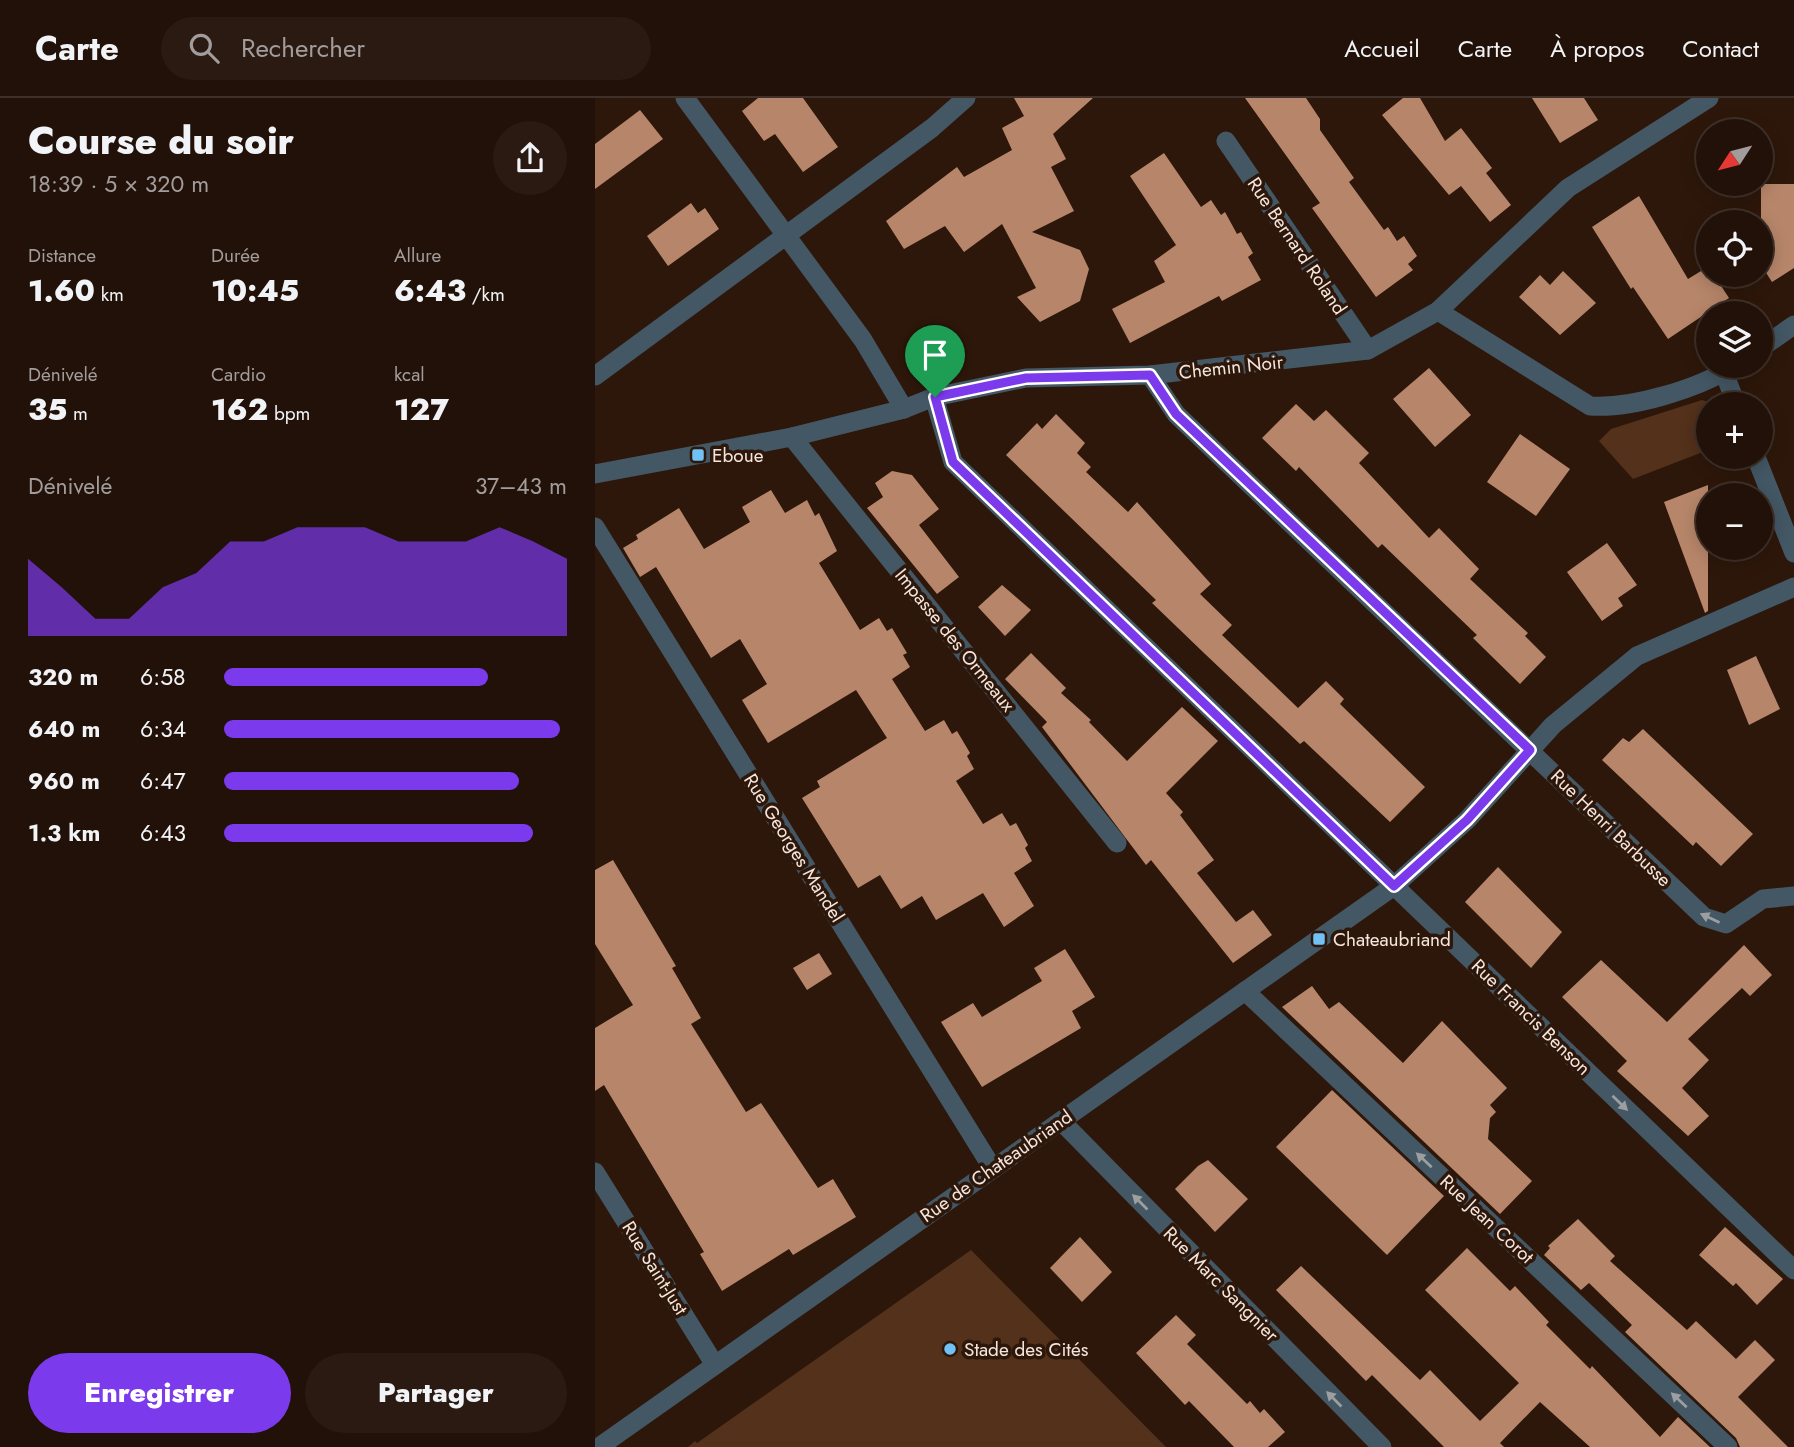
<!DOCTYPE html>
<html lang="fr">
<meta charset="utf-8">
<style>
:root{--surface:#221108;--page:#2a1a12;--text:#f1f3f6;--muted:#a29d9c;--line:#3f3129;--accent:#7c3aed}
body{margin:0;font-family:Jost,sans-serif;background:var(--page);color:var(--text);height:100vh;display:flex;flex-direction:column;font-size:26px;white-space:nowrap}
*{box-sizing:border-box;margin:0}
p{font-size:23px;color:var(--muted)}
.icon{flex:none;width:38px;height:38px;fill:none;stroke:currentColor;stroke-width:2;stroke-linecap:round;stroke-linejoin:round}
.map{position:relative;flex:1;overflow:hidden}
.side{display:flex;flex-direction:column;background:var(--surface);width:595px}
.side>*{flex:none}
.needle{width:46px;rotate:234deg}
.buttons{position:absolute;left:1101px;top:21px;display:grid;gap:14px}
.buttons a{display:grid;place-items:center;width:77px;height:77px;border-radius:50%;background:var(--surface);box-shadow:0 4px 18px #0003,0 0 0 2px var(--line);font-size:35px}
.pin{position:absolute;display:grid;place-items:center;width:60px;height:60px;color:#fff;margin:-72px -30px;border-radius:50% 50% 50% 0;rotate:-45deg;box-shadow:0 0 7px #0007}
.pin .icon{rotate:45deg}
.round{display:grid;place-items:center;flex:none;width:74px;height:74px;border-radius:37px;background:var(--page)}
.head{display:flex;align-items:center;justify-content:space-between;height:119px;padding:0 28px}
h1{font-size:38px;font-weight:800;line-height:52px}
.metrics{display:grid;grid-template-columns:repeat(3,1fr);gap:10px;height:119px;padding:7px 28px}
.metrics div{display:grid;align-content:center}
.metrics b{font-size:30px;font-weight:800}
.metrics small{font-size:19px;font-weight:400}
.metrics p{font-size:19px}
.chart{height:196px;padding:14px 28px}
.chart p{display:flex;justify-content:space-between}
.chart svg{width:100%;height:126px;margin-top:7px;fill:var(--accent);opacity:.7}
.cta{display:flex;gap:14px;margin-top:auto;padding:14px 28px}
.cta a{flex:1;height:80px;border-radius:42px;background:var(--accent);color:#fff;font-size:28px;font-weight:800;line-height:80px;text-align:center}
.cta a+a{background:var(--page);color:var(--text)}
ul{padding:0 28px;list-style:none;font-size:23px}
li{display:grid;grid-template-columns:112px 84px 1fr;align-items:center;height:52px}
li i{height:18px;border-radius:9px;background:var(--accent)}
header{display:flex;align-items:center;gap:42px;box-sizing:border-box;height:98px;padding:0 35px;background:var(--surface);border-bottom:2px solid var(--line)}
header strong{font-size:33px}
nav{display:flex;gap:38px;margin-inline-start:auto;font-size:24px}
.search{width:490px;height:63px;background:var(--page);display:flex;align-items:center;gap:18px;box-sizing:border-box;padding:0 24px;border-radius:38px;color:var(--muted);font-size:26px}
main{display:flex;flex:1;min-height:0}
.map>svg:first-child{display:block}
.green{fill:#53311b}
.building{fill:#b7866a}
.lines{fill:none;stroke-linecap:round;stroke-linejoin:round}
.minor{stroke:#435764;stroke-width:19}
.oneway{fill:#9c9ea0}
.route-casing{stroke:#fff;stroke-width:14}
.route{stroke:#7c3aed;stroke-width:9}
.poi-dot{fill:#71c1f5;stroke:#2d170a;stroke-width:2.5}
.labels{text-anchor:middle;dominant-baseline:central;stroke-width:7;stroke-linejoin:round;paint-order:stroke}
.street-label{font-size:19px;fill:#f5e5dc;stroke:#2d170a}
.poi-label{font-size:19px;fill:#f5e5dc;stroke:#2d170a;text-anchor:start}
</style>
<header>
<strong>Carte</strong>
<div class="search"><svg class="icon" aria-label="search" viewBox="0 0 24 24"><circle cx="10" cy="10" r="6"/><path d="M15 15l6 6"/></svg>Rechercher</div>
<nav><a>Accueil</a><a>Carte</a><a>À propos</a><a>Contact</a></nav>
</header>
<main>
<section class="side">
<div class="head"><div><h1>Course du soir</h1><p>18:39 · 5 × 320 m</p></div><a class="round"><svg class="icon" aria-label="share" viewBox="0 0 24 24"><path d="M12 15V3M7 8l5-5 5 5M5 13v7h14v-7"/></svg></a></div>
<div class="metrics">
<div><p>Distance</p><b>1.60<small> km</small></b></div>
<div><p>Durée</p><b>10:45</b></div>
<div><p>Allure</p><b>6:43<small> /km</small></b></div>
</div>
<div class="metrics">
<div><p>Dénivelé</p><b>35<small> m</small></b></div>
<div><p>Cardio</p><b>162<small> bpm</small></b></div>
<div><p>kcal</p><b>127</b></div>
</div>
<div class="chart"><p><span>Dénivelé</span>37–43 m</p>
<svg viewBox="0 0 160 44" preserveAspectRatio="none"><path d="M0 44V17L10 27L20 38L30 38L40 27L50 22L60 11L70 11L80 6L90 6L100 6L110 11L120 11L130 11L140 6L150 11L160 17V44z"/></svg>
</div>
<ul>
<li><b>320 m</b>6:58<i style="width:77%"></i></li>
<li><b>640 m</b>6:34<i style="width:98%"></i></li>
<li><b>960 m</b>6:47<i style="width:86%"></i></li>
<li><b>1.3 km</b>6:43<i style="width:90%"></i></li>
</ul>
<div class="cta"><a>Enregistrer</a><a>Partager</a></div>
</section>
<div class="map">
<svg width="1199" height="1349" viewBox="0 0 1199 1349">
<rect width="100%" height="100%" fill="#2d170a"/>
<!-- green -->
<g class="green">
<polygon points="1107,302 1119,306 1113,306 1113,352 1038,381 1004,343 1016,331"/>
<polygon points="376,1152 571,1349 93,1349 100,1343 102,1345"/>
</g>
<!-- building -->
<g class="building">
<polygon points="163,0 208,0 243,49 208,74 180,36 169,43 147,13"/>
<polygon points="419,0 498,0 458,36 471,61 456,69 479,113 437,134 485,152 494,171 485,203 445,224 422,199 441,190 407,126 369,154 350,128 309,151 291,123 362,69 369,79 417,52 407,30 429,18"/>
<polygon points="650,0 711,0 725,21 725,32 759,80 754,84 789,132 793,129 802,143 809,138 822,158 813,166 818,172 781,199 717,110 725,105"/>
<polygon points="808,0 825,0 850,43 866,30 897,70 891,75 916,107 895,124 866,88 854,97 787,17"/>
<polygon points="937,0 989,0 1003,22 965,45"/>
<polygon points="45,12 68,41 0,91 0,46"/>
<polygon points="569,55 606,109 616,102 626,117 630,114 642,136 646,134 658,155 653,159 666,182 627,203 624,198 535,245 517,211 570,184 559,163 581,147 535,78"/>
<polygon points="1166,86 1199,86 1199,170 1177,184 1166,167"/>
<polygon points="1044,98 1093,181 1106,173 1113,173 1113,177 1119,177 1134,200 1073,241 1038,189 1036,191 997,129"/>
<polygon points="96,105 103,115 110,110 124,131 73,168 52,138"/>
<polygon points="968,173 1001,205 965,237 924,199 945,177 955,187"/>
<polygon points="834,270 876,317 840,349 798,301"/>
<polygon points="701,306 719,323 731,312 774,355 764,365 834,440 844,430 884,471 875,481 933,535 930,538 951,559 925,586 878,540 882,537 787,446 783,450 704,369 701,373 667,340"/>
<polygon points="461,316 490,345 482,355 496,369 491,374 533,414 542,404 616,486 605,496 637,527 627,537 703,610 731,583 749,601 745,606 830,689 795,724 709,643 705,646 609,555 557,505 561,502 411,357 442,325 447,331"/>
<polygon points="925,336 975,371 941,418 892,384"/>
<polygon points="297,373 317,377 344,411 324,427 364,479 342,496 272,410 288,399 280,385"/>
<polygon points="1113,387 1113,513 1110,515 1069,404"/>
<polygon points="176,392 190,415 212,402 220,418 224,415 242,453 224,465 265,532 284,520 292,533 297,530 312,555 308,557 315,569 297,581 330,633 349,622 357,636 362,633 375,655 372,658 379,671 361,683 388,726 407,715 415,728 421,725 433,747 430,750 437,763 419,775 439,808 409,829 388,795 341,822 327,798 306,811 285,777 263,790 207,700 225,689 222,683 292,640 261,592 173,645 147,602 172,586 145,541 116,560 61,469 45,479 28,450 43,441 41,437 84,410 109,451 155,424 147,409"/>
<polygon points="1012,445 1042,487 1023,500 1028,508 1007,523 972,474"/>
<polygon points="407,487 436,512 410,538 383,509"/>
<polygon points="436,555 471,590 466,595 496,622 494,624 532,663 587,609 623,643 571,695 588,714 585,717 619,762 602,775 641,824 658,812 677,837 638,865 556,762 551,767 447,629 452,624 410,581"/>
<polygon points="1161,558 1185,611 1154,627 1132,572"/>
<polygon points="1048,631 1158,736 1126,768 1101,744 1098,748 1007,662 1028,640 1034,644"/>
<polygon points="18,762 81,868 77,870 106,920 96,926 151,1014 166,1005 223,1090 238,1081 261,1119 198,1157 194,1151 127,1193 105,1156 109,1154 9,987 0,993 0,930 38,907 0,846 0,772"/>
<polygon points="903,769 967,834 936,870 870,804"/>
<polygon points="1149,847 1177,877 1155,898 1147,890 1093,941 1114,962 1087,990 1114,1018 1093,1038 1022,973 1032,963 967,899 1006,862 1072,924"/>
<polygon points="470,851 500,899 477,913 486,930 387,989 346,924 378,905 387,919 447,883 439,870"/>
<polygon points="224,855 237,876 212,892 198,870"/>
<polygon points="717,888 734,911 744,904 808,965 847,923 912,990 895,1007 901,1014 895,1020 893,1041 937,1083 905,1116 687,909"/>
<polygon points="737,992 849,1098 792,1157 681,1049"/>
<polygon points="613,1062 653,1101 620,1134 580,1091 603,1068"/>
<polygon points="983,1121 1020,1158 1015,1163 1092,1232 1101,1223 1141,1261 1160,1242 1180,1262 1143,1299 1193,1349 1145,1349 1141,1340 1030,1234 1037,1227 994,1185 986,1192 949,1157 955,1150 953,1148"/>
<polygon points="1130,1129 1188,1181 1162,1207 1141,1185 1138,1188 1104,1157"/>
<polygon points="485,1139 517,1174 487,1204 455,1170"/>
<polygon points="872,1150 915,1193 920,1188 954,1224 951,1227 995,1271 997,1268 1065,1339 1083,1319 1115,1349 995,1349 945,1304 905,1345 909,1349 849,1349 777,1277 771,1283 681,1192 706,1168 825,1282 835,1272 885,1323 924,1285 830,1192"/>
<polygon points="581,1217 601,1237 592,1246 652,1306 655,1303 665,1315 669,1311 690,1334 673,1349 639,1349 594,1303 590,1307 541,1255"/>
</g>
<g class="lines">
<!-- minor -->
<g class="minor">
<polyline points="90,0 268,242 309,311"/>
<polyline points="631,43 773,252"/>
<path d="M843,213L995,308C1035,311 1104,291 1138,268"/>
<polyline points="1166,250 1199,227"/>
<polyline points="1129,274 1141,306"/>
<polyline points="555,277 581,316 1109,819 1131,826 1168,801 1199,798"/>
<polyline points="0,278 337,30 371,0"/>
<polyline points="339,299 358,364 1199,1172"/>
<polyline points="197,339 522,745"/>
<polyline points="1161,359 1199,455"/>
<polyline points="0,376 197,339 309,311 339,299 431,280 555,277 773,252 843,213 973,90 1114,0"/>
<polyline points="0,429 398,1071"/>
<polyline points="650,893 1133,1349"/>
<polyline points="466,1023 787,1349"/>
<polyline points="0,1074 120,1267"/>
<polyline points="4,1349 799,788 872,722 958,627 1042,558 1199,489"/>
</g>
</g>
<!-- one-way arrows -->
<defs><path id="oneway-solid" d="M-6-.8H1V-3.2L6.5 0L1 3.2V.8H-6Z" transform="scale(1.75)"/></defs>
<g class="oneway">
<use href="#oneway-solid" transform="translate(1115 820) rotate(-155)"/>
<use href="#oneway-solid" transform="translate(1025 1005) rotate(44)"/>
<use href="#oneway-solid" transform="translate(829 1062) rotate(-137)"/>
<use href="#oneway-solid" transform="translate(545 1104) rotate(-135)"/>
<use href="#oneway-solid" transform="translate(739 1301) rotate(-135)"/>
<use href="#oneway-solid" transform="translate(1084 1302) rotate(-137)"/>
</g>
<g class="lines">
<!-- route casing -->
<g class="route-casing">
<polygon id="route" points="555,277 581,316 935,652 872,722 799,788 358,364 340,299 431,280"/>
</g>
<!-- route -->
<use href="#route" class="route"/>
</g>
<!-- markers -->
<g class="poi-dot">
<rect x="96" y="350" width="14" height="14" rx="3.5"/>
<rect x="717" y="834" width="14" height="14" rx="3.5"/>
<circle cx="355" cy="1251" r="7"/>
</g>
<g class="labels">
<!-- street labels -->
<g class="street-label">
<text transform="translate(702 148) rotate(56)">Rue Bernard Roland</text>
<text transform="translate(636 269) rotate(-6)">Chemin Noir</text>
<text transform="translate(360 542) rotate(51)">Impasse des Ormeaux</text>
<text transform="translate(1016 730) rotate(44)">Rue Henri Barbusse</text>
<text transform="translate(199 750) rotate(58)">Rue Georges Mandel</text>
<text transform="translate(936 919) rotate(44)">Rue Francis Benson</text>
<text transform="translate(401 1068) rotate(-35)">Rue de Chateaubriand</text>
<text transform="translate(892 1121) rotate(43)">Rue Jean Corot</text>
<text transform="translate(60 1170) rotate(58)">Rue Saint-Just</text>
<text transform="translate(626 1186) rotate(45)">Rue Marc Sangnier</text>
</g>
<!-- poi labels -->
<g class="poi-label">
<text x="117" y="357">Eboue</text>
<text x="738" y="841">Chateaubriand</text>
<text x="369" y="1251">Stade des Cités</text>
</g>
</g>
</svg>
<div class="buttons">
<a><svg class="needle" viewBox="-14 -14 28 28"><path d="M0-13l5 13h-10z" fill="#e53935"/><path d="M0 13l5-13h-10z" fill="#a29d9c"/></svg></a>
<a><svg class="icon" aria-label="locate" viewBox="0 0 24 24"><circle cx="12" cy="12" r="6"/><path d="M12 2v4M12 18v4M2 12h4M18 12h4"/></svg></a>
<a><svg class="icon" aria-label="layers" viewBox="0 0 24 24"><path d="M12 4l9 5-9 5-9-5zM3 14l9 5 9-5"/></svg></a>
<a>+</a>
<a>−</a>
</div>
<div class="pin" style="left:340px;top:299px;background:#1e9e55"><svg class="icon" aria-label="arrive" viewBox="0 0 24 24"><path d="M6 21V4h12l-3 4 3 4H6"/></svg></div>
</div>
</main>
